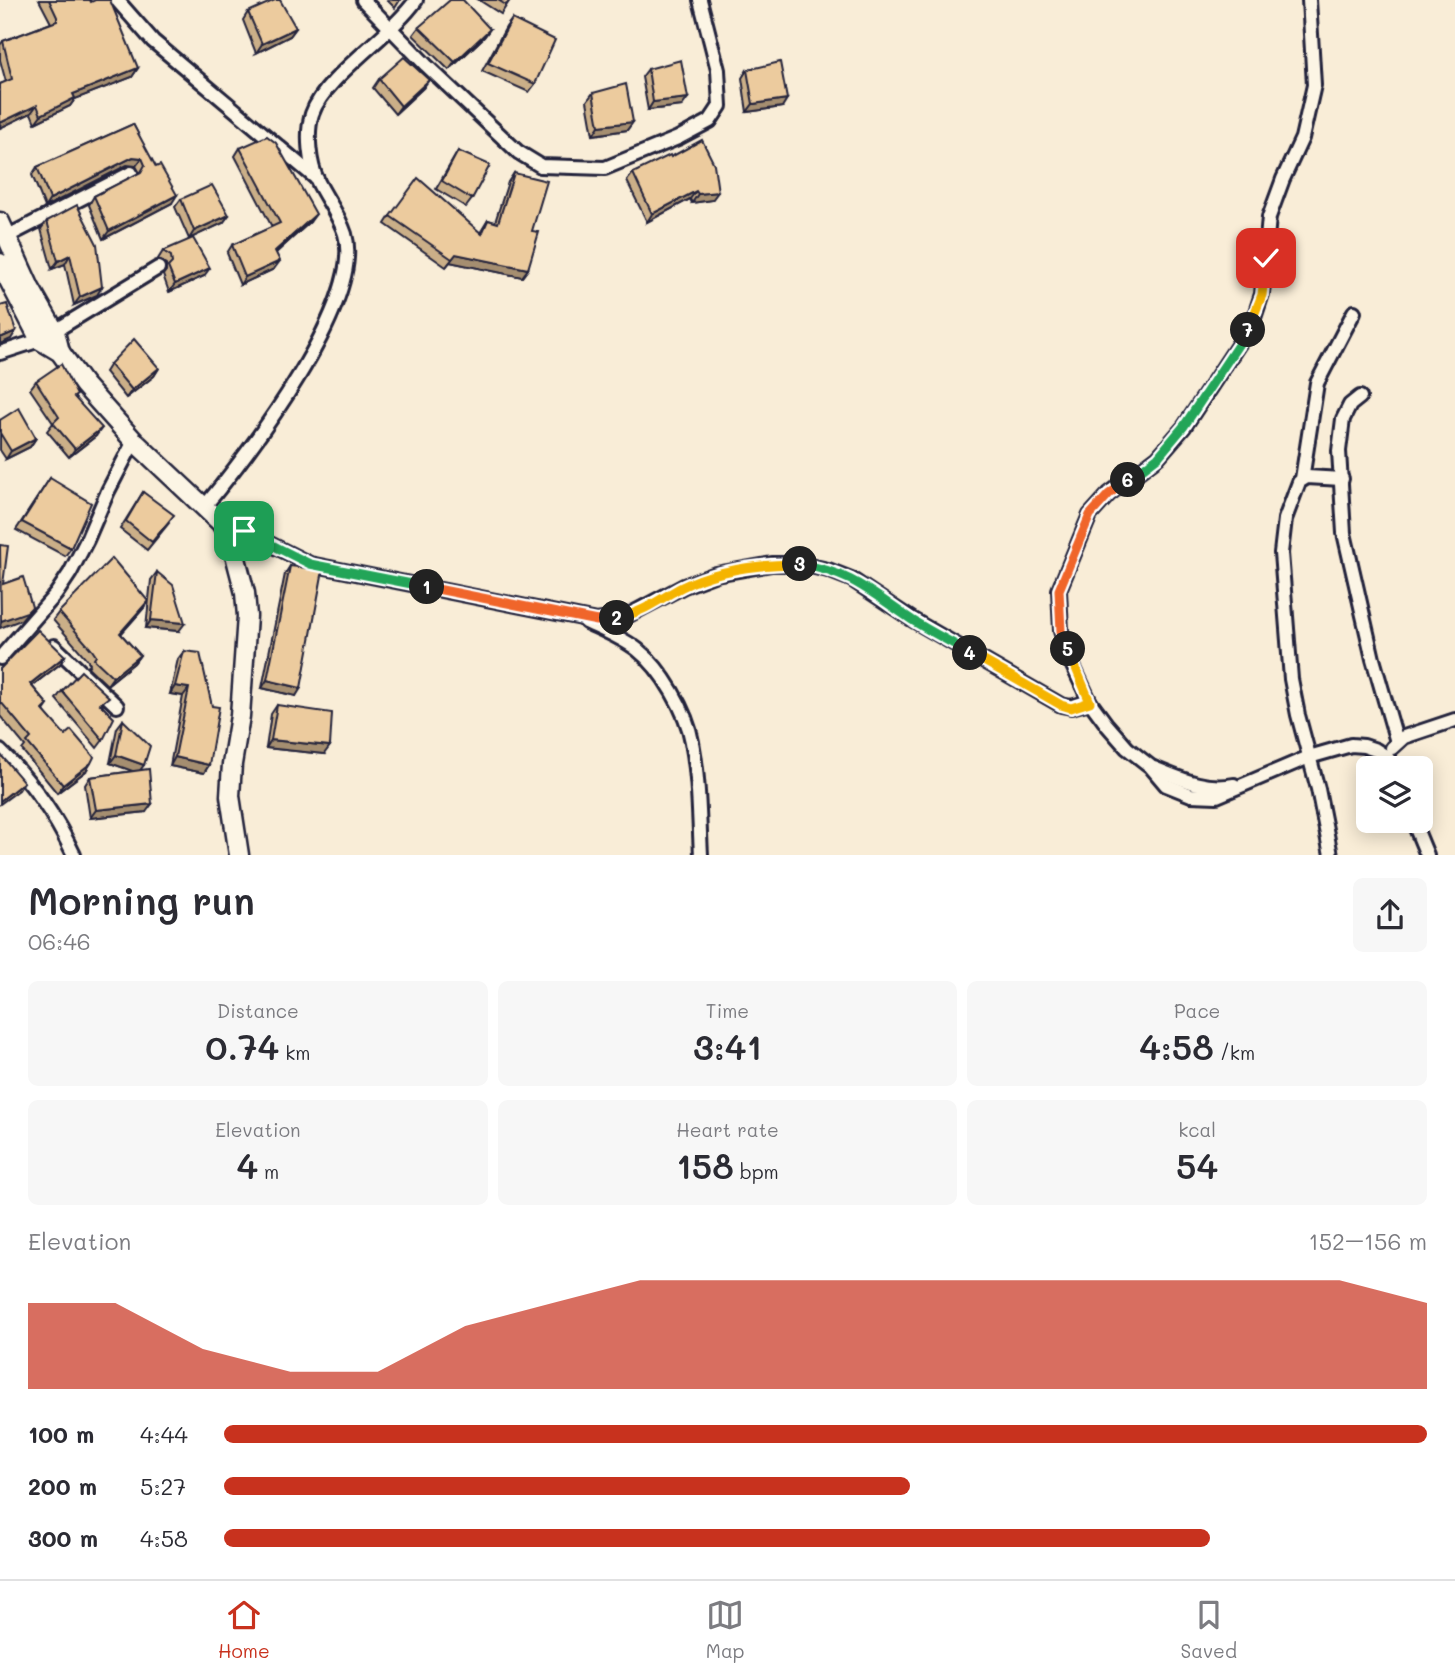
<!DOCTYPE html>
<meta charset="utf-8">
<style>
:root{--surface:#fff;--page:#f7f7f7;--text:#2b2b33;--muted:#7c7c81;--line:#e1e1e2;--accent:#c8321e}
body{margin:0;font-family:Mali,sans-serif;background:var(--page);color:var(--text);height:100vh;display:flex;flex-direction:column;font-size:26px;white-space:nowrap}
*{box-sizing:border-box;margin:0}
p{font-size:23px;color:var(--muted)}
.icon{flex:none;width:38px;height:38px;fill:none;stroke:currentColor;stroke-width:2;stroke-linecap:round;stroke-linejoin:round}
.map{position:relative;height:855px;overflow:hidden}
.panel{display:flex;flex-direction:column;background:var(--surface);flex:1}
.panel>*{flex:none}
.tools{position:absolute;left:1356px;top:756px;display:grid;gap:14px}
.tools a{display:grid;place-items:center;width:77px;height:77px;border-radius:10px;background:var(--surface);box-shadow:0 4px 18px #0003;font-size:35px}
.pin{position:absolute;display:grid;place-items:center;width:60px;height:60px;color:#fff;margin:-30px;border-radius:14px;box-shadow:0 4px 10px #0006}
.km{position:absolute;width:35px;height:35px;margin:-18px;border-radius:50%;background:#222;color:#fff;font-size:19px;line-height:35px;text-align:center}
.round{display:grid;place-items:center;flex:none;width:74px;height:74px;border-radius:10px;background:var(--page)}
.headline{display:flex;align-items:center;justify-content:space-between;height:119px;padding:0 28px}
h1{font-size:38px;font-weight:600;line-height:52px}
.stats{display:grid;grid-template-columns:repeat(3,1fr);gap:10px;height:119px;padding:7px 28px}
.stats div{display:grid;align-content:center;border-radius:10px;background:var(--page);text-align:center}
.stats b{font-size:35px;font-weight:600}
.stats small{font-size:19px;font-weight:400}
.stats p{font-size:19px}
.chart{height:196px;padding:14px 28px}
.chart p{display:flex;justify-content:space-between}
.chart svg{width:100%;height:126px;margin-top:7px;fill:var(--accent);opacity:.7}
ul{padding:0 28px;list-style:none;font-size:23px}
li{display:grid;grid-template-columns:112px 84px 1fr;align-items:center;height:52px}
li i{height:18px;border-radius:9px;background:var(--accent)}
.tabs{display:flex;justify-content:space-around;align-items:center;height:98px;border-top:2px solid var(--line);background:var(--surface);font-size:19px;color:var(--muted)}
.tabs a{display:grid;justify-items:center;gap:4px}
.tabs .current{color:var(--accent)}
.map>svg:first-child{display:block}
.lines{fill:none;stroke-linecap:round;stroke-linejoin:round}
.street-casing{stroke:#22223b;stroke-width:18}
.secondary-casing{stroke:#22223b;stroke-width:23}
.street{stroke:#fcf5e5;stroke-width:12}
.secondary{stroke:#fcf5e5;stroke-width:18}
.wall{fill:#cbaf88;stroke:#22223b;stroke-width:2}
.shaded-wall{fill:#a58e6f;stroke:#22223b;stroke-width:2}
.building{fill:#eccb9e;stroke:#22223b;stroke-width:2}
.split-1-casing{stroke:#fff;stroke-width:14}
.split-2-casing{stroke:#fff;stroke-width:14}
.split-3-casing{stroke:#fff;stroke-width:14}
.split-4-casing{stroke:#fff;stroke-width:14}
.split-5-casing{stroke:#fff;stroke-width:14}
.split-6-casing{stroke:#fff;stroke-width:14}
.split-7-casing{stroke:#fff;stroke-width:14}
.split-8-casing{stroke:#fff;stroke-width:14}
.split-1{stroke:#22a559;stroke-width:9}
.split-2{stroke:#f0652b;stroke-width:9}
.split-3{stroke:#f5b400;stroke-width:9}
.split-4{stroke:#22a559;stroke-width:9}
.split-5{stroke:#f5b400;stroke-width:9}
.split-6{stroke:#f0652b;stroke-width:9}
.split-7{stroke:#22a559;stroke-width:9}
.split-8{stroke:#f5b400;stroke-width:9}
</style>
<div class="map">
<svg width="1455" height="855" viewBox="0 0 1455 855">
<rect width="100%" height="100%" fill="#f9edd7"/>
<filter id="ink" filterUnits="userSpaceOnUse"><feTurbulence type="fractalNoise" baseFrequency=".0143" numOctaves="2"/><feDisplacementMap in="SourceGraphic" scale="14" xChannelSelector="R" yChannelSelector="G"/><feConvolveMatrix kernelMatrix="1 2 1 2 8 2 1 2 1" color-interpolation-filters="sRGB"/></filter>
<g filter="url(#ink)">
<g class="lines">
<!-- street casing -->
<g class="street-casing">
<g id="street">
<polyline points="117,0 153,41 317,179"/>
<polyline points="363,0 426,65 518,152 541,166 605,168 678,138 710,121 720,106 718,70 700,0"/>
<polyline points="1309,0 1314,85 1302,138 1283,179 1269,217 1262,294 1252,324 1184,427 1158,457 1109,494 1090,515 1059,590 1061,631 1073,666 1090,702 1107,725 1127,748 1150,766 1166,785 1191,795 1217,796 1309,757 1351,745 1364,746 1376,750 1387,757 1395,768"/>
<polyline points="6,237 131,173"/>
<polyline points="0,353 40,340 158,268"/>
<polyline points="1360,397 1350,405 1343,419 1339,451 1344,533 1373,659 1397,742"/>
<polyline points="1302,479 1317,383 1354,312"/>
<path d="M204,507C247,456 365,302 345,234C339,215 327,200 318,182C309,164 306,133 312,114C325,76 391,36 416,0"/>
<polyline points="221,523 244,531 310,564 597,621 627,616 684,586 716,574 772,564 801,564 828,570 851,579 913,620 1061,705 1071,707 1090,702"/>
<path d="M586,622C603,630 623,638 638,650C662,669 687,712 692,742C699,778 699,817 701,855"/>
<polyline points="54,646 117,706"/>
<polyline points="0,658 56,594 70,573 87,540 108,491 134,441"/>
<polyline points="1392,748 1404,737 1455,720"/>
<path d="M0,751C32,781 55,815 74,855"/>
<path d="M1154,768C1179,778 1205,791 1234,785"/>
<polyline points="1413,821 1427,855"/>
<polyline points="1331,855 1318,789 1298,715 1291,679 1281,553 1285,519 1299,482 1307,477 1342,479"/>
</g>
</g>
<!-- secondary casing -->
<g class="secondary-casing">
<g id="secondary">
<polyline points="0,222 30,288 55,332 60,352"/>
<polyline points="0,263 40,340 60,352 84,385 134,441 221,523 232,543 245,593 247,616 240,716 232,764 230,796 239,855"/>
</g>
</g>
<!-- street -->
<use href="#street" class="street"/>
<!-- secondary -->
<use href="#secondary" class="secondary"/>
</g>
<!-- wall -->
<g class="wall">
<polygon points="39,0 90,0 138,68 132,77 75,99 70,106 35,123 31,113 0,128 0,84 6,82 0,60 0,45 3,41 51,23"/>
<polygon points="387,0 400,0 395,8"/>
<polygon points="479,0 510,0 501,14"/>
<polygon points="248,12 296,28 290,36 256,53 243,20"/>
<polygon points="512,19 535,84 529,92 482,71 506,27"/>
<polygon points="419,27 490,29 484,37 449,70 413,35"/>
<polygon points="648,69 682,106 648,110 642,77"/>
<polygon points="747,70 782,107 747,112 742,78"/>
<polygon points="379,79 423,88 395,114 373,88"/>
<polygon points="593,93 633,122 627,130 593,135 587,101"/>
<polygon points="133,124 172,203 103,239 89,205 94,196 140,173 136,166 127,165 45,207 32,175 37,167"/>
<polygon points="240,148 310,222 276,253 274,269 240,285 227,253 232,245 272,227 235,156"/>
<polygon points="458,151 472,199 466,207 436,189"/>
<polygon points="671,157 712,200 692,203 690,199 647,222 627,181 633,173"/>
<polygon points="514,173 532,231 528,269 522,277 450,262 446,267 385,224 390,216 480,233 488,220 495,222 508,182"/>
<polygon points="181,199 229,215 223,223 189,239 175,207"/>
<polygon points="47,221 97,295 74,305 65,264 52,269 41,229"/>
<polygon points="163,251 204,276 169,292 163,275 166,271 166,264 158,259"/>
<polygon points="110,364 159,368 154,376 126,398 105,372"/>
<polygon points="36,381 75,398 96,436 69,457 47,431 53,423 30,389"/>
<polygon points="0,420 36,438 30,447 6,459 0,450"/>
<polygon points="50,478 71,548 65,556 16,530"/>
<polygon points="143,492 169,523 147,550 120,529"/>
<polygon points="290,566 296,696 262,688 285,574"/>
<polygon points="157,572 179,631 146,628 151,580"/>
<polygon points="143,609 121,634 140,655 134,663 107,685 88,667 90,664 86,658 53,620 59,612"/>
<polygon points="184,651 209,765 204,773 170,766 183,696 170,694 178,659"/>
<polygon points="65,656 60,664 32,686 48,705 44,711 86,771 57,793 22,750 25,746 0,716 0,669"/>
<polygon points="62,691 103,705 102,706 103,740 97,748 56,699"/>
<polygon points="277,705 324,754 266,748 271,714"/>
<polygon points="123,720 140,770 146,812 90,818 85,785 90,777 134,771 110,763 117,728"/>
</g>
<!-- shaded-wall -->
<g class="shaded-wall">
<polygon points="296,28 290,36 256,53 262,44"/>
<polygon points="490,29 484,37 449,70 455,62"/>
<polygon points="138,68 132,77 75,99 70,106 35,123 41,115 73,94"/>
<polygon points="429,80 423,88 395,114 401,106"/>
<polygon points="688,98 682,106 648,110 653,102"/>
<polygon points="787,99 782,107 747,112 753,104"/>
<polygon points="37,105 31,113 0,128 0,123"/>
<polygon points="633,122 627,130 593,135 599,126"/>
<polygon points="133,157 142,158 136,166 127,165 45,207 50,199"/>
<polygon points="696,191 690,199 647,222 652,214"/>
<polygon points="718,192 712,200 692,203 698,194"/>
<polygon points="177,195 172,203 103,239 109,231"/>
<polygon points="316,214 310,222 269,259 275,251"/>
<polygon points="229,215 223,223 189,239 194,231"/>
<polygon points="456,254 528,269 522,277 450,262 446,267"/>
<polygon points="70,255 65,264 52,269 58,261"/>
<polygon points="280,261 274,269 240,285 245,277"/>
<polygon points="210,268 204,276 169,292 175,284"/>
<polygon points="102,287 97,295 74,305 80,297"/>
<polygon points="16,331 11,339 0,344 0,338"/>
<polygon points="159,368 154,376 126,398 132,390"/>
<polygon points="102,428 96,436 69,457 75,449"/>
<polygon points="36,438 30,447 6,459 11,451"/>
<polygon points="148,601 143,609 114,641 120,633"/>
<polygon points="32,607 21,620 0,628 1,621"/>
<polygon points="151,620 185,623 179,631 146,628"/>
<polygon points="140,655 134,663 107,685 113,677"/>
<polygon points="65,656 60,664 24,692 30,684"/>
<polygon points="267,680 301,688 296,696 262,688"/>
<polygon points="175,686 189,688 183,696 170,694"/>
<polygon points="271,740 330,746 324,754 266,748"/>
<polygon points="116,755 144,765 138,773 110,763"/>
<polygon points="175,757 209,765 204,773 170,766"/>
<polygon points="91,763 86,771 57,793 63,785"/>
<polygon points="24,782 19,790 0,804 0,801"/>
<polygon points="152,804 146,812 90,818 96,810"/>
</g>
<!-- building -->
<g class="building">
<polygon points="49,0 90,0 91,2 95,0 110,0 138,68 73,94 75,98 41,115 37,105 0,123 0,84 12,79 3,41 57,21 57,17"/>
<polygon points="275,0 280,0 296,28 262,44 248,12"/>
<polygon points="450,0 463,0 490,29 455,62 419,27"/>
<polygon points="498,0 510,0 506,5"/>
<polygon points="512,19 555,40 535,84 488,63"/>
<polygon points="404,57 429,80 401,106 379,79"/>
<polygon points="681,60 688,98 653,102 648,69"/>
<polygon points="780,62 787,99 753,104 747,70"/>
<polygon points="626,84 633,122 599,126 593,93"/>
<polygon points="133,124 156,167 160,165 177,195 109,231 94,196 141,172 145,165 142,158 133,157 50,199 37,167"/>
<polygon points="267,136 276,143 316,214 275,251 280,261 245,277 232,245 280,223 240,148"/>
<polygon points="702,140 714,164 718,192 698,194 696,191 652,214 633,173 670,155 671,157"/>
<polygon points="458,151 490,165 472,199 442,181"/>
<polygon points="514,173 547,181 532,231 539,232 528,269 456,254 452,259 390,216 418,178 482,234 488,220 498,223"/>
<polygon points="212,185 229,215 194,231 181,199"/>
<polygon points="77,205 97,244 102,287 80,297 70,255 58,261 47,221"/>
<polygon points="193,238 210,268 175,284 168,267 172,263 171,256 163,251"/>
<polygon points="7,304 16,331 0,338 0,306"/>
<polygon points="134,339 159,368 132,390 110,364"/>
<polygon points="61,364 77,395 74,397 102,428 75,449 53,423 59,417 36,381"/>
<polygon points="19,408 36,438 11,451 0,433 0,420"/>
<polygon points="50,478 91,503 71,548 22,522"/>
<polygon points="143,492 174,515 152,542 126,521"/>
<polygon points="0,545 8,546 3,584 23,577 32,607 27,612 1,621"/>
<polygon points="112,558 148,601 120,633 140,655 113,677 94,659 96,656 92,650 59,612"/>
<polygon points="290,566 323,570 301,688 267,680"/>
<polygon points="157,572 173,585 185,623 151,620"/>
<polygon points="38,630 65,656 30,684 48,705 43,710 65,735 71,730 94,757 91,763 63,785 27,742 31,738 0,701 0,669"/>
<polygon points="184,651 200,653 212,706 219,707 209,765 175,757 189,688 175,686"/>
<polygon points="81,671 109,697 100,704 114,718 103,740 62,691"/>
<polygon points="277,705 332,713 330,746 271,740"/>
<polygon points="123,720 150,746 144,765 116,755"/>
<polygon points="0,754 24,782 0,801"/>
<polygon points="149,769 152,804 96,810 90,777"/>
</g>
</g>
<g class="lines" filter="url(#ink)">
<!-- split-1 casing -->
<g class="split-1-casing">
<polyline id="split-1" points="244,531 310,564 427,587"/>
</g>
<!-- split-2 casing -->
<g class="split-2-casing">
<polyline id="split-2" points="427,587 597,621 617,618"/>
</g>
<!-- split-3 casing -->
<g class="split-3-casing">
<path id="split-3" d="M617,618C641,614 661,598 682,587C718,569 760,564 800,564"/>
</g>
<!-- split-4 casing -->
<g class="split-4-casing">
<path id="split-4" d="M800,564C852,573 870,592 912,620C931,632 951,642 970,653"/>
</g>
<!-- split-5 casing -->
<g class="split-5-casing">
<polyline id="split-5" points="970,653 1061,705 1071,708 1090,702 1068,649"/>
</g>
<!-- split-6 casing -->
<g class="split-6-casing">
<polyline id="split-6" points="1068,649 1061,631 1059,590 1090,515 1109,494 1128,480"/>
</g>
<!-- split-7 casing -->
<g class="split-7-casing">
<polyline id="split-7" points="1128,480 1158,457 1184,426 1248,330"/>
</g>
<!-- split-8 casing -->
<g class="split-8-casing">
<polyline id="split-8" points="1248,330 1262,295 1266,258"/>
</g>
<!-- split-1 -->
<use href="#split-1" class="split-1"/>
<!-- split-2 -->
<use href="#split-2" class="split-2"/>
<!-- split-3 -->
<use href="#split-3" class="split-3"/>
<!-- split-4 -->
<use href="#split-4" class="split-4"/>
<!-- split-5 -->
<use href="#split-5" class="split-5"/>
<!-- split-6 -->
<use href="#split-6" class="split-6"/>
<!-- split-7 -->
<use href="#split-7" class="split-7"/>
<!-- split-8 -->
<use href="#split-8" class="split-8"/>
</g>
</svg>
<div class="tools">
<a><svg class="icon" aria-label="layers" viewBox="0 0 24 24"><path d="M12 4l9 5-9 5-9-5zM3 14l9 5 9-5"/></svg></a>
</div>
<div class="pin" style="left:244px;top:531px;background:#1e9e55"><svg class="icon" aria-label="arrive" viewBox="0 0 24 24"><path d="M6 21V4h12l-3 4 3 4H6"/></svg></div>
<div class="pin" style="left:1266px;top:258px;background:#d93025"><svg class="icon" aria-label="check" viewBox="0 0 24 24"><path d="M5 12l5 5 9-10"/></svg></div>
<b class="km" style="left:427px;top:587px">1</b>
<b class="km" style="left:617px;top:618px">2</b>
<b class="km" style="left:800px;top:564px">3</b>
<b class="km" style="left:970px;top:653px">4</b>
<b class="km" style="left:1068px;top:649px">5</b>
<b class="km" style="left:1128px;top:480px">6</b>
<b class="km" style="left:1248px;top:330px">7</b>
</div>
<section class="panel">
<div class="headline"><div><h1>Morning run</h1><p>06:46</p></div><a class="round"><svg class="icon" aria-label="share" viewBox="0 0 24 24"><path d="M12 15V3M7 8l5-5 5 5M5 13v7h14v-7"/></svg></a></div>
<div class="stats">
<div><p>Distance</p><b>0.74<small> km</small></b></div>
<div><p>Time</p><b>3:41</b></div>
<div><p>Pace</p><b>4:58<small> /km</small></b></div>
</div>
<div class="stats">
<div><p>Elevation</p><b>4<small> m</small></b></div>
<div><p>Heart rate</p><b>158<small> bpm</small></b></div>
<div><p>kcal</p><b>54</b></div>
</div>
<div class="chart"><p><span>Elevation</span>152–156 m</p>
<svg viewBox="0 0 160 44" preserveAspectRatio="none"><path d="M0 44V14L10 14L20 30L30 38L40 38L50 22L60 14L70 6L80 6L90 6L100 6L110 6L120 6L130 6L140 6L150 6L160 14V44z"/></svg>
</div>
<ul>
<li><b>100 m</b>4:44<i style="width:100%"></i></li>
<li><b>200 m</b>5:27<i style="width:57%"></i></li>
<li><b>300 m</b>4:58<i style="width:82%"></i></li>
</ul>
</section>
<nav class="tabs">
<a class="current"><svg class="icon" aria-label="home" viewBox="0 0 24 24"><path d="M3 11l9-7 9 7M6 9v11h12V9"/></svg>Home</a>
<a><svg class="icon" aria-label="map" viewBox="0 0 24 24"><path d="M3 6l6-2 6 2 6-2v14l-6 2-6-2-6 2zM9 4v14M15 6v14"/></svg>Map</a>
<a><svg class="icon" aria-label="saved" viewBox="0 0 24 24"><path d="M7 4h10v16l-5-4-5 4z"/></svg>Saved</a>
</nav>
